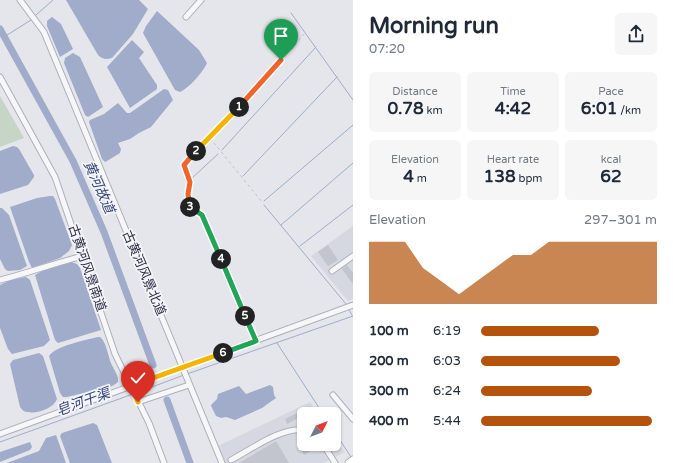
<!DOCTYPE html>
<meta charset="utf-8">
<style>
:root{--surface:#fff;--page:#f6f6f7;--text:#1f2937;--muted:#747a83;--accent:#b45309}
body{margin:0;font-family:"Varela Round","Noto Sans SC",sans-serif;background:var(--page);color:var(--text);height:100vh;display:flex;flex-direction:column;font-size:15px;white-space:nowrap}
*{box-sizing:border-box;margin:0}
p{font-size:13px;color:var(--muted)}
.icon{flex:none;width:22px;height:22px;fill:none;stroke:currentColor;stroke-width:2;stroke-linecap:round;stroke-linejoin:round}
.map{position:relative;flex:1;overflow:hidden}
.sheet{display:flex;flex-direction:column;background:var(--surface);width:320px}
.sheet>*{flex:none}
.needle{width:26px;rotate:48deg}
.tools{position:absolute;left:297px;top:407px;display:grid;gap:8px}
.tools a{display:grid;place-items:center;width:44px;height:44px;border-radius:6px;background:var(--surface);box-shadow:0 1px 3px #0004;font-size:20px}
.pin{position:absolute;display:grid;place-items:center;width:34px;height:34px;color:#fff;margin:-41px -17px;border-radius:50% 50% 50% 0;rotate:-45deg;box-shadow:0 0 4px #0007}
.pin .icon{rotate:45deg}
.km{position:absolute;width:20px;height:20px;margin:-10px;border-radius:50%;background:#222;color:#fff;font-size:11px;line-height:20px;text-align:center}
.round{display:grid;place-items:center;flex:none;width:42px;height:42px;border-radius:6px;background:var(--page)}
.overview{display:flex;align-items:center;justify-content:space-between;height:68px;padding:0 16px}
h1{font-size:22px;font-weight:700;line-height:30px}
.figures{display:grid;grid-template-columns:repeat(3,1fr);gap:6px;height:68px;padding:4px 16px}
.figures div{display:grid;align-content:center;border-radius:6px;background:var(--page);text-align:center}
.figures b{font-size:17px;font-weight:700}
.figures small{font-size:11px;font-weight:400}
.figures p{font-size:11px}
.chart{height:112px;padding:8px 16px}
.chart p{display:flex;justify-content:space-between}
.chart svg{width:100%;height:72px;margin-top:4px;fill:var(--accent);opacity:.7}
ul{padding:0 16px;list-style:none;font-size:13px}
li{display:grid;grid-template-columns:64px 48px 1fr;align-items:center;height:30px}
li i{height:10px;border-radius:5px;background:var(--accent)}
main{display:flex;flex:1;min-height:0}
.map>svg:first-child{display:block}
.built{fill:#d6d8e1}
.green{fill:#c6d5c6}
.water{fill:#a1acca}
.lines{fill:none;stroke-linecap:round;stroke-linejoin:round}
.stream{stroke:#a1acca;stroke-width:1}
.river{stroke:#a1acca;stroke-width:7}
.building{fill:#c2c4ce}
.minor-casing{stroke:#adafba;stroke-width:7}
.major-casing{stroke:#a4a7b7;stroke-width:9}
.path{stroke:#c2c3cb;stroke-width:1;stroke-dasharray:3 3;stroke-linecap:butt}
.minor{stroke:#f7f7fa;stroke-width:5}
.major{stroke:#fff;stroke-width:7}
.split-1-casing{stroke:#fff;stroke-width:8}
.split-2-casing{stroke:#fff;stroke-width:8}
.split-3-casing{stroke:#fff;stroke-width:8}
.split-4-casing{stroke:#fff;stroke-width:8}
.split-5-casing{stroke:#fff;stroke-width:8}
.split-6-casing{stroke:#fff;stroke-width:8}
.split-7-casing{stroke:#fff;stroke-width:8}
.split-8-casing{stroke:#fff;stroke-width:8}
.split-1{stroke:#f0652b;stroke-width:5}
.split-2{stroke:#f5b400;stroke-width:5}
.split-3{stroke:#f0652b;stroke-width:5}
.split-4{stroke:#22a559;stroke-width:5}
.split-5{stroke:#22a559;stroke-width:5}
.split-6{stroke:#22a559;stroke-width:5}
.split-7{stroke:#f5b400;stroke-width:5}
.split-8{stroke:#f5b400;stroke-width:5}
.labels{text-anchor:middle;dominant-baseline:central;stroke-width:3.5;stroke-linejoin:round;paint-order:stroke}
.street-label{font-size:13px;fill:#2c3044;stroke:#f4f5f9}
.water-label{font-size:14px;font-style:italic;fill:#374677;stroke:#f4f5f9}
</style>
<main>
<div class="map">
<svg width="353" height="463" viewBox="0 0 353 463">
<rect width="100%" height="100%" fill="#e4e6ec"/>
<!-- built -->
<g class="built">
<polygon points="353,226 353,299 348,301 311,256"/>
<polygon points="310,402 319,414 304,414 304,444 334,444 334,437 345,452 324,463 225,463 218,446"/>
</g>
<!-- green -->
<polygon class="green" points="0,96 24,138 0,147"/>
<!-- water -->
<g class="water">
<path d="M66,0H139L148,9L133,34L112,58C106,60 102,59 98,55Z"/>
<path d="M157,11L199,50L207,63C203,72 189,88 180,92L175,90L143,33L146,26Z"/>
<polygon points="52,17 61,24 73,49 60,57 47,26 47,21"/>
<polygon points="132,40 144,52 139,58 157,85 157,89 130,108 107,67"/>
<polygon points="73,53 80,57 103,107 88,117 85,115 64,63 65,58"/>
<polygon points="164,89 168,90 173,100 151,127 139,133 130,139 118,143 121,149 120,153 107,161 105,162 102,159 89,122 90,120 104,114 118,103 127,113 130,113"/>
<polygon points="13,146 17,147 19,149 34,175 34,177 28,185 0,194 0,151"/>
<polygon points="50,196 53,196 55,199 72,245 69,251 60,258 32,268 29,262 10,207 37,198"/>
<polygon points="0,208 2,208 9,215 27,266 20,270 8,271 5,269 0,259"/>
<polygon points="71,262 77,264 80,268 101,330 58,343 55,340 35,275 47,268"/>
<polygon points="26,277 30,280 50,340 44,346 12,354 8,349 0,328 0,285 10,280"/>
<path d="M98,337H100C107,342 108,359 113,367C115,372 119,376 118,382C111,388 105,388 97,390C87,392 77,395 67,397H63L60,393L49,356C55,346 86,340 98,337Z"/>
<path d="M39,353L43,356L57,399C54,408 37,414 28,412C24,412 22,410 20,407L10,364L13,360Z"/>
<polygon points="270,385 273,387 274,395 276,398 262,408 235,420 226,417 221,418 216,416 212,408 211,405 217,399 218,394 239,386 246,394"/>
<polygon points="93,423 97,425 112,463 70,463 60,436 62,433"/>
<polygon points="56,435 66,463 7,463 39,451 46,438"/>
<polygon points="30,442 32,447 30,450 0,462 0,452"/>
</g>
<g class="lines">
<!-- stream -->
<g class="stream">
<polyline points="291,13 353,100"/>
<polyline points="36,15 53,0"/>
<polyline points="4,37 31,20"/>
<polyline points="222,150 316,47"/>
<polyline points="243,176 337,77"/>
<polyline points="191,179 218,154"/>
<polyline points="264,201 353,125"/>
<polyline points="264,205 346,304"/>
<polyline points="281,225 353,163"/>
<polyline points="300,246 353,205"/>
<polyline points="349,310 352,315"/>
<polyline points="277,343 323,414"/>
<polyline points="187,374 353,316"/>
<polyline points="136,393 184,375"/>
<polyline points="334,431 351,457"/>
<polyline points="0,442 133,394"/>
</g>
<!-- river -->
<g class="river">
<polyline points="0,29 73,161 104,232 153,365"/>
<polyline points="167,400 190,463"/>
</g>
</g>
<!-- building -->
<g class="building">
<polygon points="328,245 338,260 328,266 318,252"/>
<polygon points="347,265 353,273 353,284 342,269"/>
<polygon points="305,409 307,414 304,414 304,415 287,424 285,419"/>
<polygon points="304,439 304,444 313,444 315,448 304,455 297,443"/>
<polygon points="276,441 289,463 239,463"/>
</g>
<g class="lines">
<!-- minor casing -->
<g class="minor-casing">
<g id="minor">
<polyline points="20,0 44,32 222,463"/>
<polyline points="186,17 201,0"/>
<polyline points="0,77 55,177 115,354 149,423 164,463"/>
<polyline points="332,271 353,256"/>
<path d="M0,280C28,273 55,263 83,256"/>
<polyline points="333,395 353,419"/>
<polyline points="138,402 189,385"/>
<polyline points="0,434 353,305"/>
<polyline points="323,444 335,463"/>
<path d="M231,460C252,449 281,427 304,430"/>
</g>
</g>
<!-- major casing -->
<g class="major-casing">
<polyline id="major" points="349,463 353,460"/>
</g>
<!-- path -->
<g class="path">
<polyline points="210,138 262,202"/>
<polyline points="254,337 202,215 191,209 189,204 188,194 190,182 184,165 258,87 304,34"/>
</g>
<!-- minor -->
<use href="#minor" class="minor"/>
<!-- major -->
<use href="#major" class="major"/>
</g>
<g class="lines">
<!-- split-1 casing -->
<g class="split-1-casing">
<polyline id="split-1" points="239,107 281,60"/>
</g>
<!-- split-2 casing -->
<g class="split-2-casing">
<polyline id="split-2" points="196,151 239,107"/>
</g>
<!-- split-3 casing -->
<g class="split-3-casing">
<polyline id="split-3" points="190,207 188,194 190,182 184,165 196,151"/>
</g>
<!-- split-4 casing -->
<g class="split-4-casing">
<polyline id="split-4" points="190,207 202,215 221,259"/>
</g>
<!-- split-5 casing -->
<g class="split-5-casing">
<polyline id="split-5" points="221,259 245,316"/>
</g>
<!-- split-6 casing -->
<g class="split-6-casing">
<polyline id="split-6" points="223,353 256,341 245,316"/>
</g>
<!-- split-7 casing -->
<g class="split-7-casing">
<polyline id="split-7" points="164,374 223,353"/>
</g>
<!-- split-8 casing -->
<g class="split-8-casing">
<polyline id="split-8" points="138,402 132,386 164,374"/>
</g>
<!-- split-1 -->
<use href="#split-1" class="split-1"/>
<!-- split-2 -->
<use href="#split-2" class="split-2"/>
<!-- split-3 -->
<use href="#split-3" class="split-3"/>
<!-- split-4 -->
<use href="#split-4" class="split-4"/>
<!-- split-5 -->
<use href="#split-5" class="split-5"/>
<!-- split-6 -->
<use href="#split-6" class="split-6"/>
<!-- split-7 -->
<use href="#split-7" class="split-7"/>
<!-- split-8 -->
<use href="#split-8" class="split-8"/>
</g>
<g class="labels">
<!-- street labels -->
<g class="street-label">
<text transform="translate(87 268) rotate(71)">古黄河风景南道</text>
<text transform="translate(144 273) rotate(67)">古黄河风景北道</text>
</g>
<!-- water labels -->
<g class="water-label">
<text transform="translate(99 187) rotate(66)">黄河故道</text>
<text transform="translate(83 402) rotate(-20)">皂河干渠</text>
</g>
</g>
</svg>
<div class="tools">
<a><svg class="needle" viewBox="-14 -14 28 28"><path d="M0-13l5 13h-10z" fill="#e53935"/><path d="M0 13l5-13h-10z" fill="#747a83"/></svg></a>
</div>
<div class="pin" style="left:281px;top:60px;background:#1e9e55"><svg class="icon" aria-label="arrive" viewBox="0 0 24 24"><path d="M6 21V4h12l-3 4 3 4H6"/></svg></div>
<div class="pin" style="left:138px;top:402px;background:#d93025"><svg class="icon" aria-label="check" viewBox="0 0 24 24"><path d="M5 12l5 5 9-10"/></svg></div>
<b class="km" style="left:239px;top:107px">1</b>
<b class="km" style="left:196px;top:151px">2</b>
<b class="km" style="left:190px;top:207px">3</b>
<b class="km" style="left:221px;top:259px">4</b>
<b class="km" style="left:245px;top:316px">5</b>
<b class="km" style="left:223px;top:353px">6</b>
</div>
<section class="sheet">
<div class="overview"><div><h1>Morning run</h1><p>07:20</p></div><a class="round"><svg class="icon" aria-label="share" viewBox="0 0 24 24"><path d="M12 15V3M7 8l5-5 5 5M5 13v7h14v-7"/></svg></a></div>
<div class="figures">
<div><p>Distance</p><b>0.78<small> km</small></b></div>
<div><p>Time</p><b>4:42</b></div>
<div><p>Pace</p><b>6:01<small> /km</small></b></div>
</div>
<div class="figures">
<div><p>Elevation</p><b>4<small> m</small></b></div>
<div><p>Heart rate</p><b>138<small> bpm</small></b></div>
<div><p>kcal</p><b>62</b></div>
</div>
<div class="chart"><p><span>Elevation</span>297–301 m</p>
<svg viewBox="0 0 160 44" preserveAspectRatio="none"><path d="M0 44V6L10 6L20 6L30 22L40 30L50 38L60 30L70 22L80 14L90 14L100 6L110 6L120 6L130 6L140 6L150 6L160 6V44z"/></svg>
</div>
<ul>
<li><b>100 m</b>6:19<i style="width:67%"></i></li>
<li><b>200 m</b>6:03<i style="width:79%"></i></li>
<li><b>300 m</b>6:24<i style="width:63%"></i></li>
<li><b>400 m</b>5:44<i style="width:97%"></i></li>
</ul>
</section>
</main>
